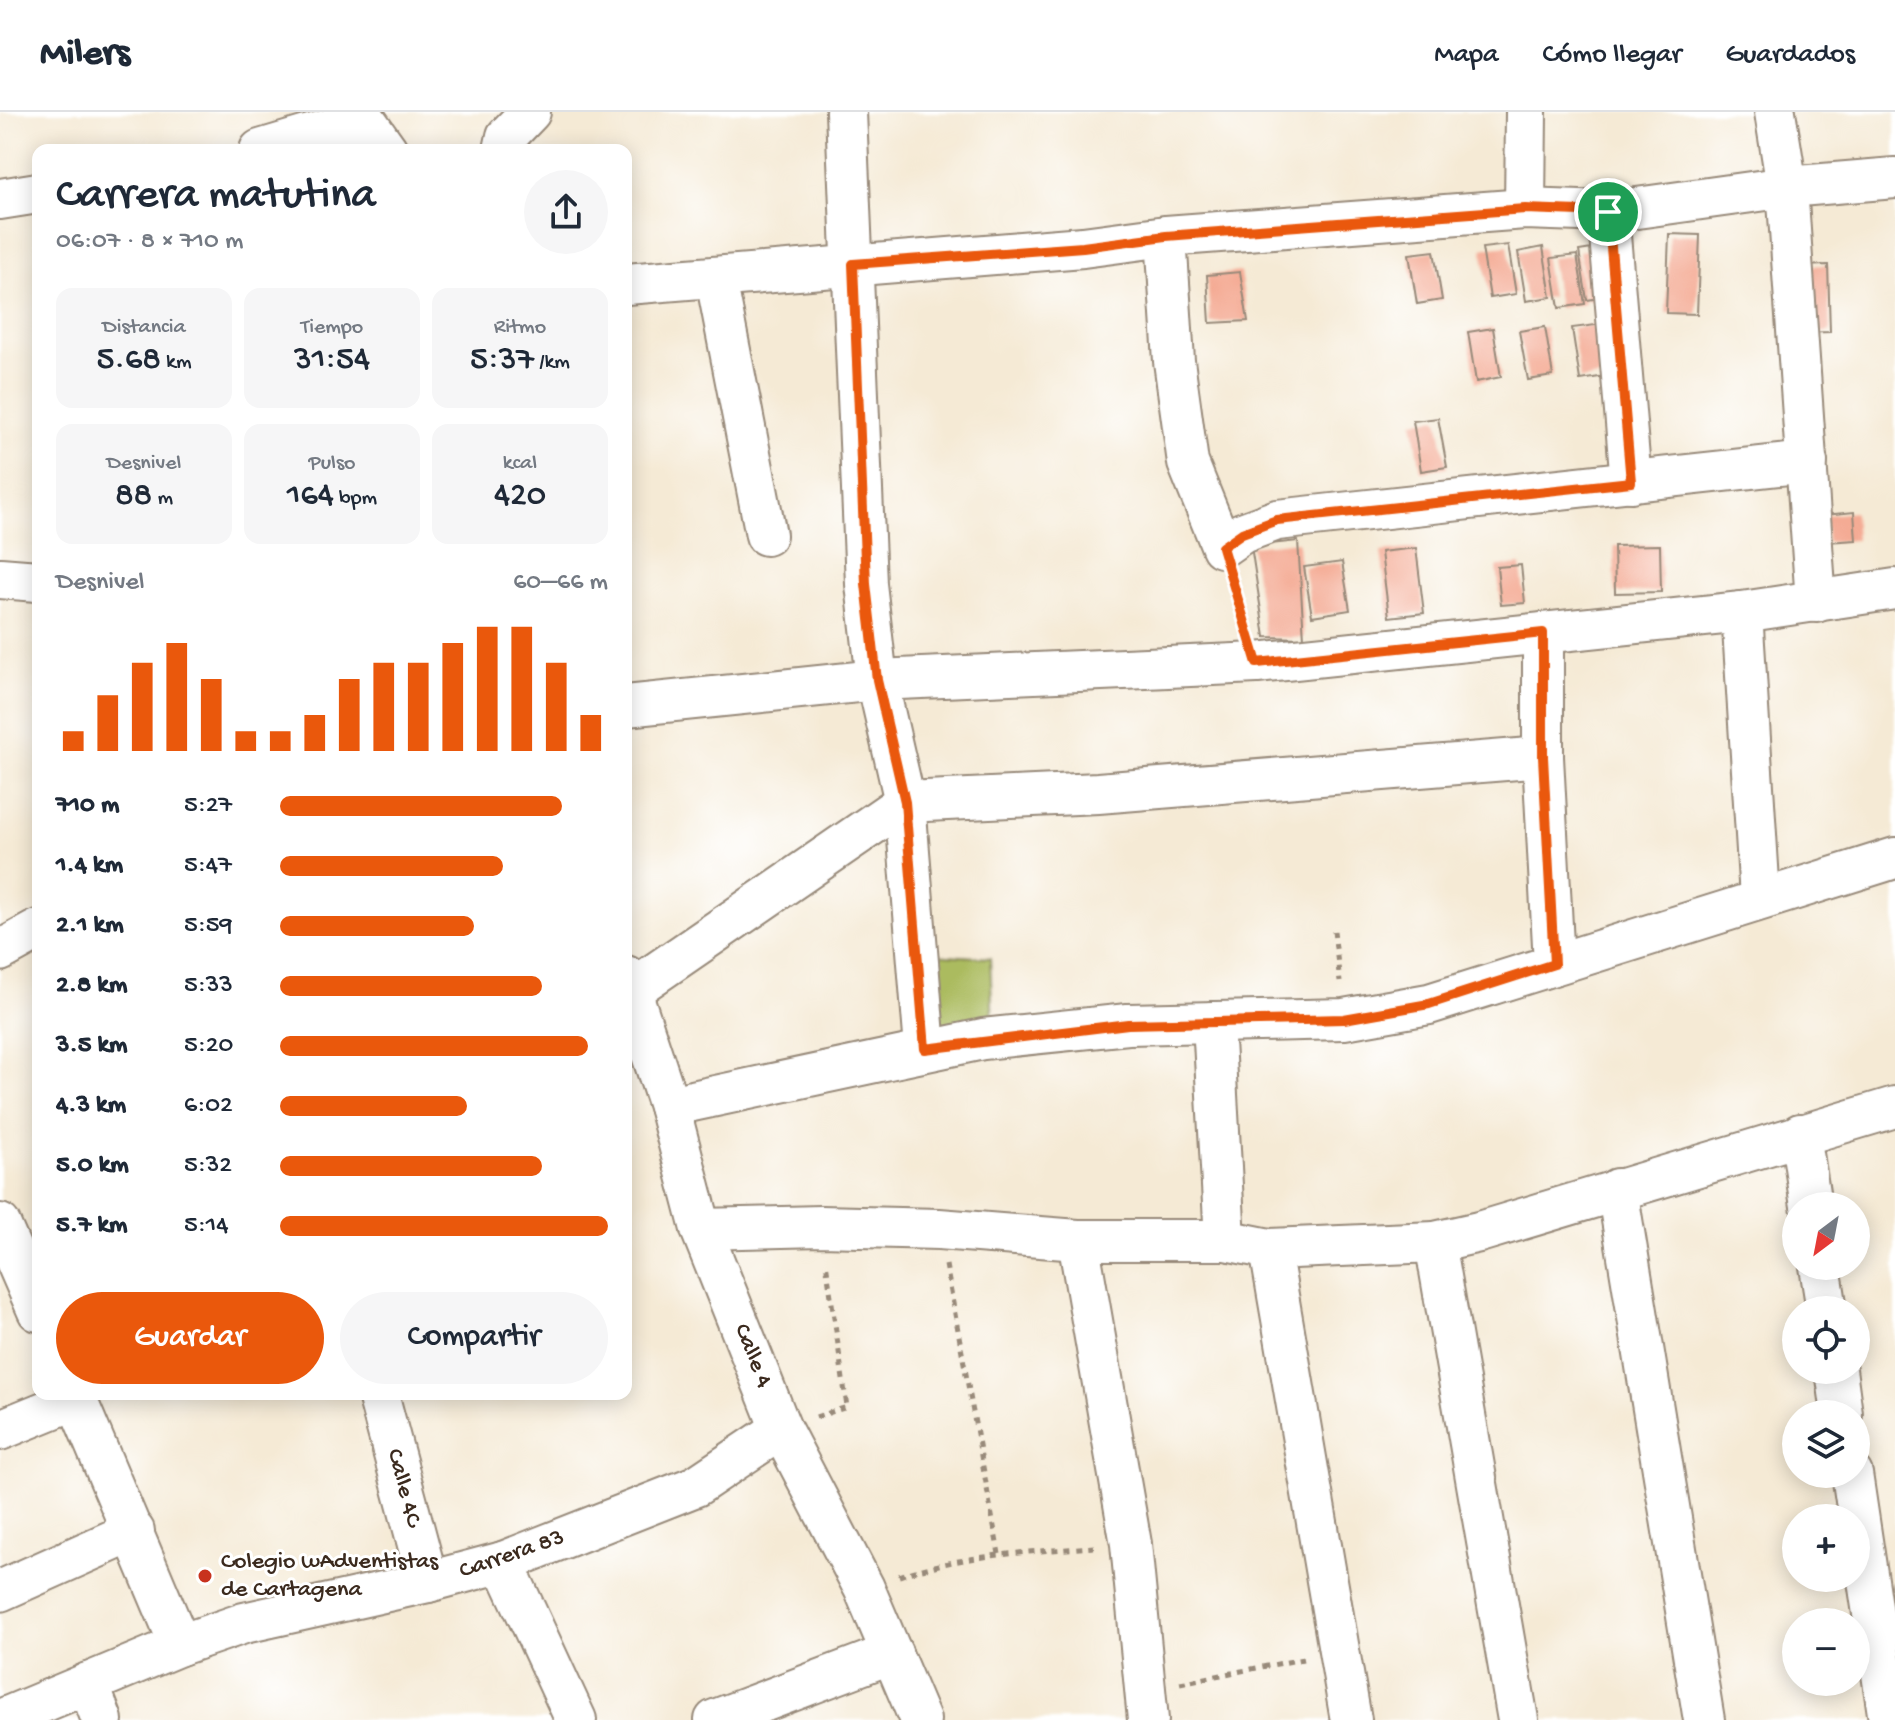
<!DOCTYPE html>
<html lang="es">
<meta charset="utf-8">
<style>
:root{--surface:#fff;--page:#f6f6f7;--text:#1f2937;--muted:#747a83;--line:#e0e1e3;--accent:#ea580c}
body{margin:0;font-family:"Gochi Hand",sans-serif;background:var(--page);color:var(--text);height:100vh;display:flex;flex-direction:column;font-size:30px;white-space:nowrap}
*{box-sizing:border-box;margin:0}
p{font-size:26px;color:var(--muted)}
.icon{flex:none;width:44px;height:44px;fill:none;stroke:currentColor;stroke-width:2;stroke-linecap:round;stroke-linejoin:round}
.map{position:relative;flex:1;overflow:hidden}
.drawer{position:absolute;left:32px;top:32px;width:600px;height:1256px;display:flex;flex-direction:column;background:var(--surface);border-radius:16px;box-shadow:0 4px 20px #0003}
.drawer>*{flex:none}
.needle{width:52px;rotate:212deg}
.tools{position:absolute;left:1782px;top:1080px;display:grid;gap:16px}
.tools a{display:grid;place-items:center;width:88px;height:88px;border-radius:50%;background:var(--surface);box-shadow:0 4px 20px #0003;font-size:40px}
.pin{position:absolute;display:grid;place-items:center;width:68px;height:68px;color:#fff;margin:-34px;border:4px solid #fff;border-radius:50%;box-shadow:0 2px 8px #0007}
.round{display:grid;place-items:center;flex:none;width:84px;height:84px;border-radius:42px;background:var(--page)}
.headline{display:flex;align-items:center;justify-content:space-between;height:136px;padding:0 24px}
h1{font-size:44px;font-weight:600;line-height:60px}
.metrics{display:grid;grid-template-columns:repeat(3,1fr);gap:12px;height:136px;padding:8px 24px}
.metrics div{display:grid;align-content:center;border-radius:16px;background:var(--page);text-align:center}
.metrics b{font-size:34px;font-weight:600}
.metrics small{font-size:22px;font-weight:400}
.metrics p{font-size:22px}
.chart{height:224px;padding:16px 24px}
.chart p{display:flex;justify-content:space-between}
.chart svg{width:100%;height:144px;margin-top:8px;stroke:var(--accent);stroke-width:6}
.action{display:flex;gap:16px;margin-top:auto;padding:16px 24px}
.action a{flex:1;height:92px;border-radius:48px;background:var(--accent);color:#fff;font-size:32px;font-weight:600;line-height:92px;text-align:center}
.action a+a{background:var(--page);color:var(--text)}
ul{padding:0 24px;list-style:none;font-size:26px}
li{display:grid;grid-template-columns:128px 96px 1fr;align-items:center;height:60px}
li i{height:20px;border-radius:10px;background:var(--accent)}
header{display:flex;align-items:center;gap:48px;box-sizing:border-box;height:112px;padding:0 40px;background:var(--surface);border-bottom:2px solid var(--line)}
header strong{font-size:38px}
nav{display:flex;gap:44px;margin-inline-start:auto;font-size:28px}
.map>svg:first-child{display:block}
.green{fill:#abbb5e;stroke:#73723e;stroke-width:2}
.building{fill:#f4ab94}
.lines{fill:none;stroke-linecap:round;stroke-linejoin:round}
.minor-casing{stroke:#988a7a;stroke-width:44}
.path{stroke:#988a7a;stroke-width:5;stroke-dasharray:6 6;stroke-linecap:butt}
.minor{stroke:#fff;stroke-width:40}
.route-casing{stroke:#fff;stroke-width:16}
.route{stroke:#ea580c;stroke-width:10}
.poi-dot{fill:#c8321e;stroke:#fff;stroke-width:3}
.labels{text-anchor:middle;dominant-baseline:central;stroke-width:6;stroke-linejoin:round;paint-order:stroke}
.street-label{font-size:24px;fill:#3b2a1e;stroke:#fff}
.poi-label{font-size:24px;fill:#3b2a1e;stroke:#fff;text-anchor:start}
</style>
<header>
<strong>Milers</strong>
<nav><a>Mapa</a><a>Cómo llegar</a><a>Guardados</a></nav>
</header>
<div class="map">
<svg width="1895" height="1608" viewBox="0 0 1895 1608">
<rect width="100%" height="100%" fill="#fff"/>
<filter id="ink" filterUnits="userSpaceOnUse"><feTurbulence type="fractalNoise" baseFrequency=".0125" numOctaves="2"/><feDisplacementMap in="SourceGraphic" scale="16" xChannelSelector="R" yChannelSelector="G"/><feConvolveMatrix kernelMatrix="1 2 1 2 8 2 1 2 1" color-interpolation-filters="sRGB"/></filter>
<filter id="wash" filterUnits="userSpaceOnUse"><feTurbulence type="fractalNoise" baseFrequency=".006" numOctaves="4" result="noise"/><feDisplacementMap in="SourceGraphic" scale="32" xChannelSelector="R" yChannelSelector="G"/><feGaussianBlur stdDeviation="1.8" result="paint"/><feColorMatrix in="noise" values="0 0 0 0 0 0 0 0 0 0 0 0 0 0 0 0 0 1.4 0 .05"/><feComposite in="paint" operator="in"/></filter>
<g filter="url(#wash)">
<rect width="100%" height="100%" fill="#f5ead5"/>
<!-- green -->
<polygon class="green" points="932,842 990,846 993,914 939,922"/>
<g id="blocks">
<!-- building -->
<g class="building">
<polygon points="1669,122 1700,123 1697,202 1666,201"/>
<polygon points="1508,133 1516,182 1490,186 1482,136"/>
<polygon points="1543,135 1551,185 1526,189 1518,140"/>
<polygon points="1604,135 1612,184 1587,188 1579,139"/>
<polygon points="1434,139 1442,188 1417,192 1409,142"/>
<polygon points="1577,143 1585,192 1559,196 1551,146"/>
<polygon points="1828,153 1830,220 1801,221 1800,154"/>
<polygon points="1240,160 1248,209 1210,211 1207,163"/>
<polygon points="1611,211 1619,262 1580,268 1572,216"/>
<polygon points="1545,215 1553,264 1528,268 1519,219"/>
<polygon points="1493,216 1501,265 1476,270 1468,220"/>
<polygon points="1438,306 1447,355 1421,359 1413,309"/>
<polygon points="1854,400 1856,428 1827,430 1825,403"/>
<polygon points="1298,429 1304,526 1265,525 1251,434"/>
<polygon points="1660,433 1661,480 1615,481 1614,434"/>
<polygon points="1416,436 1424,501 1389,505 1381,440"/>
<polygon points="1342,450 1350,498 1312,504 1304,455"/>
<polygon points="1521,453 1525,491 1501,493 1497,455"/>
</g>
</g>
</g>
<g filter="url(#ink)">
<use href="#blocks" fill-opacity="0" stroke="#988a7a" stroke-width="2"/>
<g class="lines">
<!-- minor casing -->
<g class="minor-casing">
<g id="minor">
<polyline points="360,0 387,38"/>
<polyline points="846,0 866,472 877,568 905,690 925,937"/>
<polyline points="1775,0 1787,75 1816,490"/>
<polyline points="260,38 364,7"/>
<polyline points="504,38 507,24 530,0"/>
<polyline points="0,87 38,81"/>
<polyline points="1525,97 1526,0"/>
<polyline points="1608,100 1631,370"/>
<polyline points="1166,124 1174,249 1188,351 1222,435 1242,421 1277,408 1807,350"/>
<polyline points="716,167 766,423"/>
<polyline points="626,172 1083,135 1166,124 1525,97 1608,100 1787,75 1895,66"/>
<polyline points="0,466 38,469"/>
<polyline points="1742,500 1760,786"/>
<polyline points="1543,521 1543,645 1554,852"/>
<polyline points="626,594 877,568 1257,551 1742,500 1895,477"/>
<polyline points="0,839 38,818"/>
<polyline points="626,864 669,994 701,1117 781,1317 864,1476 920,1608"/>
<polyline points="630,879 905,690 1098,681 1543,645"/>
<polyline points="1213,910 1225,1128"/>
<polyline points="669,994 983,927 1128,912 1344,907 1429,892 1895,746"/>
<polyline points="1800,1022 1811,1094"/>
<polyline points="1617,1077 1704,1608"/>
<polyline points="0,1112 38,1199"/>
<polyline points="701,1117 821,1114 939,1117 1078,1128 1225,1128 1270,1137 1435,1130 1479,1120 1895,995"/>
<polyline points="1078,1128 1131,1432 1148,1608"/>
<polyline points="1435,1130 1518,1608"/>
<polyline points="1270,1137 1351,1608"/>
<polyline points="1820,1154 1827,1198"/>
<polyline points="1836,1258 1842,1302"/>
<polyline points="74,1282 180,1533"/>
<polyline points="378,1282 428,1470"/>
<polyline points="0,1318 76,1287"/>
<polyline points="1852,1362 1889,1608"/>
<polyline points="503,1450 576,1608"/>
<polyline points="0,1479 134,1419"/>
<polyline points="88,1571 102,1608"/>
<polyline points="0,1608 180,1533 244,1511 428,1470 503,1450 696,1374 781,1317"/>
<polyline points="715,1608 892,1541"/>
</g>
</g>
<!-- path -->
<g class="path">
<polyline points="1233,466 1247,514"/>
<polyline points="1334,819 1340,870"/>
<polyline points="946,1153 999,1442"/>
<polyline points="816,1305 847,1295 826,1150"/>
<path d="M899,1464C962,1443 1028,1440 1094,1435"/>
<polyline points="1180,1571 1303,1547"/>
</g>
<!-- minor -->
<use href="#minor" class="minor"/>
</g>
</g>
<g class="lines" filter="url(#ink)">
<!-- route casing -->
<g class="route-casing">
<polygon id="route" points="1525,97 1608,100 1631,370 1277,408 1242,421 1222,435 1257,551 1543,521 1543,645 1554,852 1429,892 1344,907 1128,912 925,937 905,690 877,568 866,472 853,152 1083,135 1166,124"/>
</g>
<!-- route -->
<use href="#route" class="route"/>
</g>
<!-- markers -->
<circle class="poi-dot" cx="205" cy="1464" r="8"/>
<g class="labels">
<!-- street labels -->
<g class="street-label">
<text transform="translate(752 1244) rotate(68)">Calle 4</text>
<text transform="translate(403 1376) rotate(75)">Calle 4C</text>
<text transform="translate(512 1443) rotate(-19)">Carrera 83</text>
</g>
<!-- poi labels -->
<g class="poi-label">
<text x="221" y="1450">Colegio wAdventistas<tspan x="221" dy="28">de Cartagena</tspan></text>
</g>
</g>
</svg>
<div class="tools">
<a><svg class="needle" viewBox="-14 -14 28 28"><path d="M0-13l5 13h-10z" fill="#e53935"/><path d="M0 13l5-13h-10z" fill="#747a83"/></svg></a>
<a><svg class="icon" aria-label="locate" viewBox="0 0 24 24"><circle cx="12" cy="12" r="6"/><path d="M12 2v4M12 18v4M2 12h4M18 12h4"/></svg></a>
<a><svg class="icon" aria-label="layers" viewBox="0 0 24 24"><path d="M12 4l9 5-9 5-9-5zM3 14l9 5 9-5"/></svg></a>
<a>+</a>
<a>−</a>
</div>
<div class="pin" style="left:1608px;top:100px;background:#1e9e55"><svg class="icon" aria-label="arrive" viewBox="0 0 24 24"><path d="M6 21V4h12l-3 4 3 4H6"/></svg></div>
<section class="drawer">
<div class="headline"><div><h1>Carrera matutina</h1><p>06:07 · 8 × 710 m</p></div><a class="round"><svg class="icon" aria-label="share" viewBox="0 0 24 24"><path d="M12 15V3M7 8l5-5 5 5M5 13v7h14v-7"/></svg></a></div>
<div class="metrics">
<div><p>Distancia</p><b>5.68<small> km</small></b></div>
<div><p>Tiempo</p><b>31:54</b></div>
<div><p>Ritmo</p><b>5:37<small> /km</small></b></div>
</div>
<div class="metrics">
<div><p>Desnivel</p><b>88<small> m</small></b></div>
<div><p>Pulso</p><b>164<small> bpm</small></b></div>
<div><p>kcal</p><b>420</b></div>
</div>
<div class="chart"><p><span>Desnivel</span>60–66 m</p>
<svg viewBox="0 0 160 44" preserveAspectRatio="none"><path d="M5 44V38M15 44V27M25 44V17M35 44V11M45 44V22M55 44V38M65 44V38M75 44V33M85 44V22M95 44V17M105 44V17M115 44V11M125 44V6M135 44V6M145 44V17M155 44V33"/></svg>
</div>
<ul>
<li><b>710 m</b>5:27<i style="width:86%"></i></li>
<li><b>1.4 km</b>5:47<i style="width:68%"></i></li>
<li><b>2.1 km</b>5:59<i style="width:59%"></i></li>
<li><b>2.8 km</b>5:33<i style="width:80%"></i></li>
<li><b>3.5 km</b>5:20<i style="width:94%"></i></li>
<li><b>4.3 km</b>6:02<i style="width:57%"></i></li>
<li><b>5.0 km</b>5:32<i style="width:80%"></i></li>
<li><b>5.7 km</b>5:14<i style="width:100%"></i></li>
</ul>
<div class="action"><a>Guardar</a><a>Compartir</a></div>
</section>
</div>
